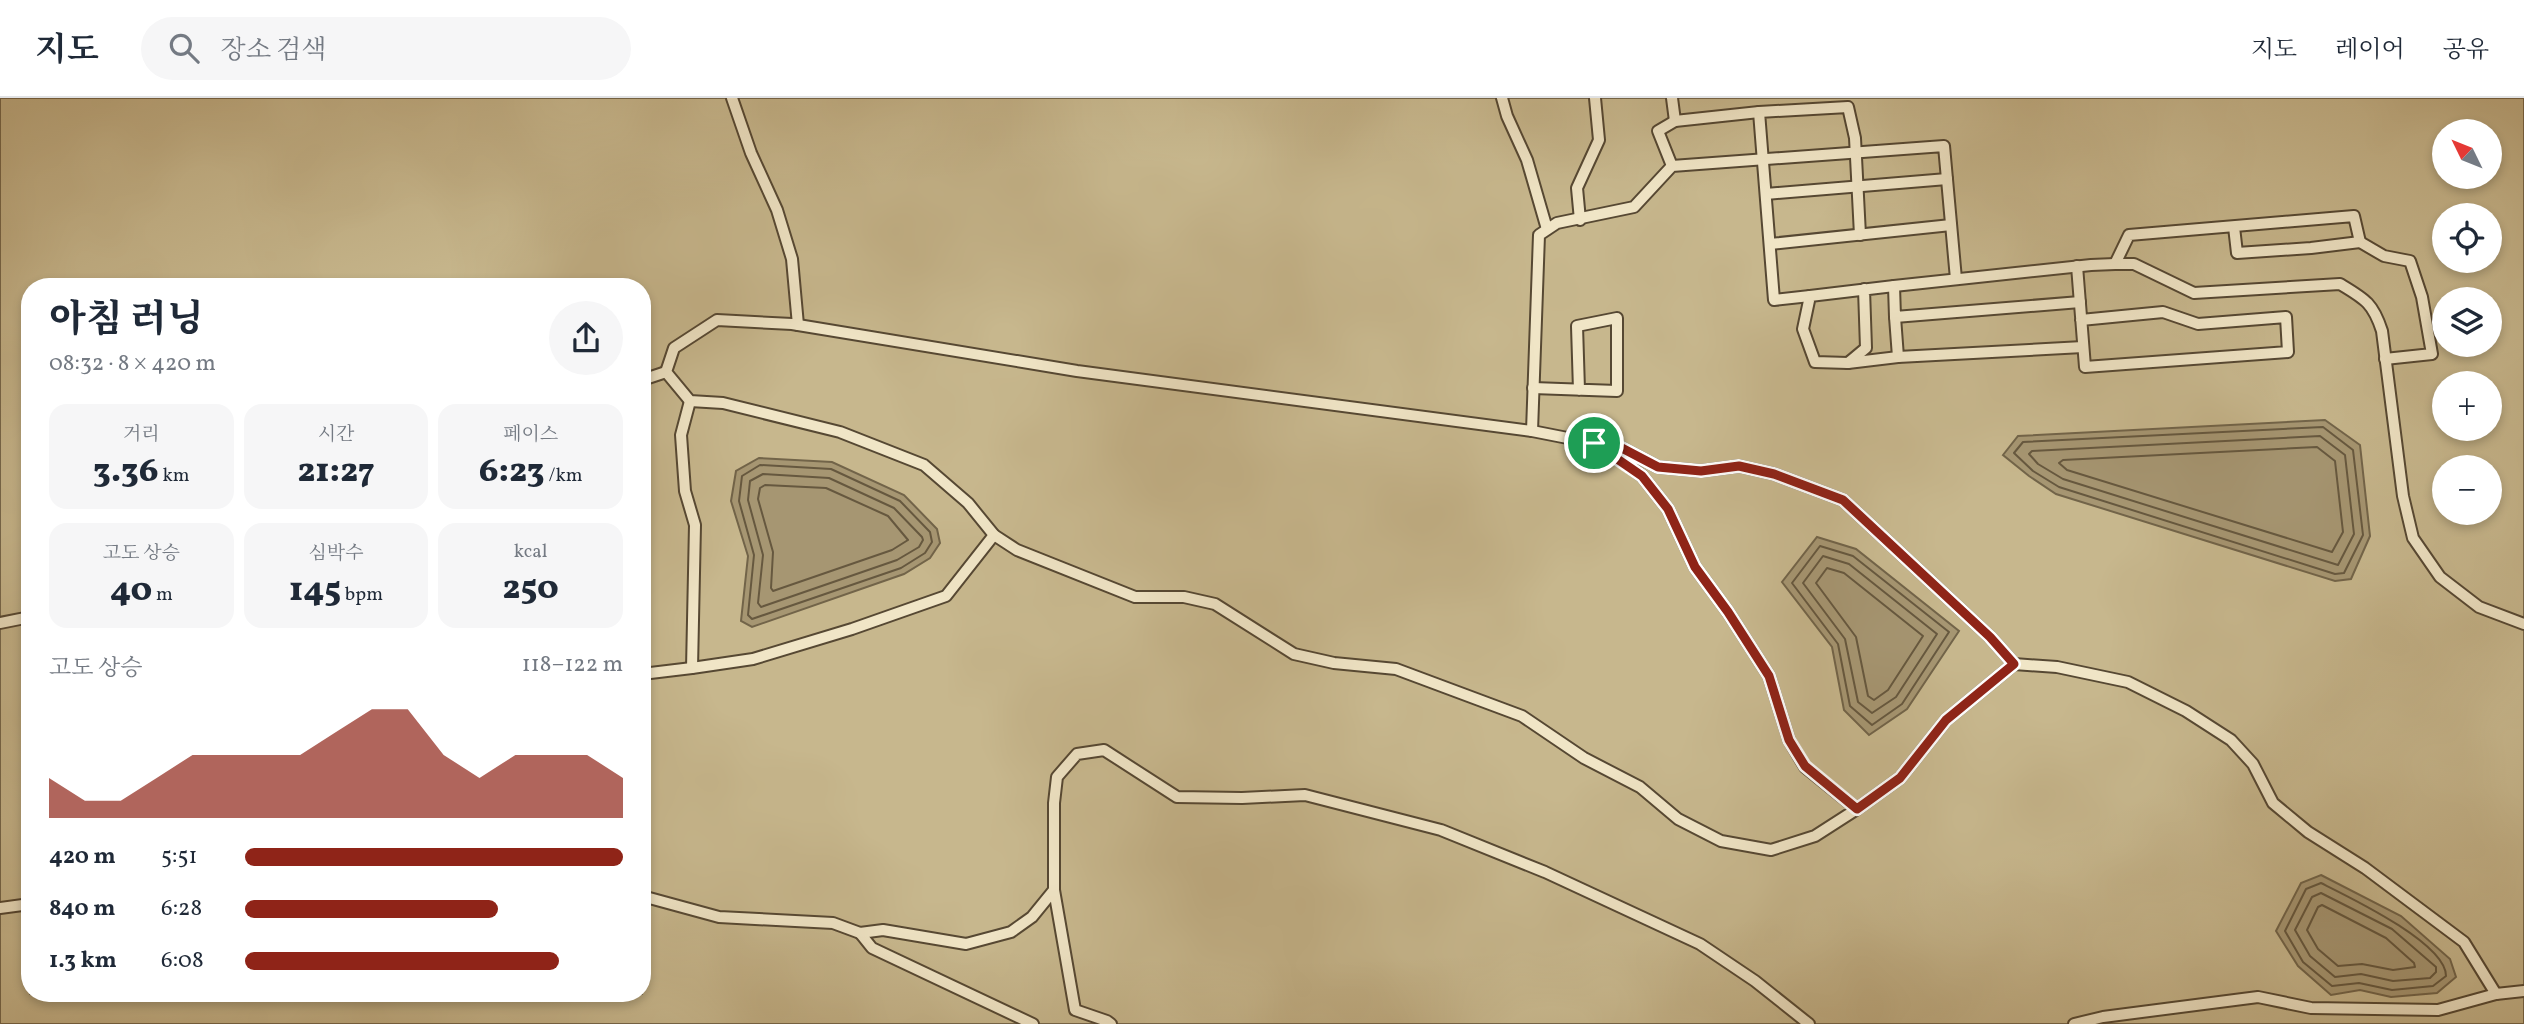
<!DOCTYPE html>
<html lang="ko">
<meta charset="utf-8">
<style>
:root{--surface:#fff;--page:#f6f6f7;--text:#1f2937;--muted:#747a83;--line:#e0e1e3;--accent:#8f2418}
body{margin:0;font-family:Vollkorn,"Noto Serif KR",serif;background:var(--page);color:var(--text);height:100vh;display:flex;flex-direction:column;font-size:26px;white-space:nowrap}
*{box-sizing:border-box;margin:0}
p{font-size:23px;color:var(--muted)}
.icon{flex:none;width:38px;height:38px;fill:none;stroke:currentColor;stroke-width:2;stroke-linecap:round;stroke-linejoin:round}
.map{position:relative;flex:1;overflow:hidden}
.details{position:absolute;left:21px;top:180px;width:630px;height:724px;display:flex;flex-direction:column;background:var(--surface);border-radius:28px;box-shadow:0 4px 10px #0003}
.details>*{flex:none}
.needle{width:46px;rotate:313deg}
.fabs{position:absolute;left:2432px;top:21px;display:grid;gap:14px}
.fabs a{display:grid;place-items:center;width:70px;height:70px;border-radius:50%;background:var(--surface);box-shadow:0 4px 10px #0003;font-size:35px}
.pin{position:absolute;display:grid;place-items:center;width:60px;height:60px;color:#fff;margin:-30px;border:4px solid #fff;border-radius:50%;box-shadow:0 2px 7px #0007}
.round{display:grid;place-items:center;flex:none;width:74px;height:74px;border-radius:37px;background:var(--page)}
.headline{display:flex;align-items:center;justify-content:space-between;height:119px;padding:0 28px}
h1{font-size:38px;font-weight:800;line-height:52px}
.stats{display:grid;grid-template-columns:repeat(3,1fr);gap:10px;height:119px;padding:7px 28px}
.stats div{display:grid;align-content:center;border-radius:18px;background:var(--page);text-align:center}
.stats b{font-size:35px;font-weight:800}
.stats small{font-size:19px;font-weight:400}
.stats p{font-size:19px}
.chart{height:196px;padding:14px 28px}
.chart p{display:flex;justify-content:space-between}
.chart svg{width:100%;height:126px;margin-top:7px;fill:var(--accent);opacity:.7}
ul{padding:0 28px;list-style:none;font-size:23px}
li{display:grid;grid-template-columns:112px 84px 1fr;align-items:center;height:52px}
li i{height:18px;border-radius:9px;background:var(--accent)}
header{display:flex;align-items:center;gap:42px;box-sizing:border-box;height:98px;padding:0 35px;background:var(--surface);border-bottom:2px solid var(--line)}
header strong{font-size:33px}
nav{display:flex;gap:38px;margin-inline-start:auto;font-size:24px}
.search{width:490px;height:63px;background:var(--page);display:flex;align-items:center;gap:18px;box-sizing:border-box;padding:0 24px;border-radius:38px;color:var(--muted);font-size:26px}
.map>svg:first-child{display:block}
.green{fill:#c7b78d;stroke:#76684c;stroke-width:2;fill-rule:evenodd}
.water{fill:#a69672;stroke:#726449;stroke-width:2}
.lines{fill:none;stroke-linecap:round;stroke-linejoin:round}
.shore{stroke:#66583f;stroke-width:2}
.lane-casing{stroke:#564833;stroke-width:14}
.lane{stroke:#f0e5c6;stroke-width:10}
.route-casing{stroke:#fff;stroke-width:14}
.route{stroke:#8f2418;stroke-width:9}
</style>
<header>
<strong>지도</strong>
<div class="search"><svg class="icon" aria-label="search" viewBox="0 0 24 24"><circle cx="10" cy="10" r="6"/><path d="M15 15l6 6"/></svg>장소 검색</div>
<nav><a>지도</a><a>레이어</a><a>공유</a></nav>
</header>
<div class="map">
<svg width="2524" height="926" viewBox="0 0 2524 926">
<rect width="100%" height="100%" fill="#e8d7a7"/>
<filter id="stains"><feTurbulence type="fractalNoise" baseFrequency=".00286" numOctaves="4"/><feColorMatrix values="0 0 0 0 .2 0 0 0 0 .09 0 0 0 0 .02 0 0 0 .5 -.17"/></filter>
<radialGradient id="worn" r=".72"><stop offset=".6" stop-color="#630" stop-opacity="0"/><stop offset="1" stop-color="#630" stop-opacity=".3"/></radialGradient>
<!-- green -->
<path class="green" d="M0,0H2524V926H0ZM2445,33H2490V79H2445ZM2445,117H2490V163H2445ZM30,189H642V896H30ZM2445,201H2490V247H2445ZM2445,285H2490V331H2445ZM2445,369H2490V415H2445Z"/>
<!-- water -->
<g class="water">
<polygon points="2325,322 2360,347 2370,438 2351,481 2335,483 2056,396 2029,378 2003,357 2018,338"/>
<polygon points="759,360 832,364 904,397 937,431 940,445 930,460 904,476 752,529 741,523 748,458 731,403 736,373"/>
<polygon points="1817,439 1856,451 1959,533 1907,611 1869,637 1844,612 1832,549 1782,484"/>
<polygon points="2321,777 2401,818 2450,861 2456,879 2437,895 2391,899 2360,892 2331,897 2298,868 2276,833 2301,785"/>
</g>
<g class="lines">
<!-- shore -->
<g class="shore">
<polygon points="2323,329 2353,352 2363,437 2344,475 2335,476 2059,389 2033,373 2014,355 2023,344"/>
<polygon points="2320,338 2345,357 2354,436 2338,467 2063,381 2038,366 2029,356 2032,353"/>
<polygon points="2317,349 2335,363 2343,434 2332,454 2067,372 2059,365 2063,362"/>
<polygon points="760,367 831,371 900,403 930,434 932,444 925,455 901,470 752,521 748,517 754,457 739,403 742,378"/>
<polygon points="763,376 829,380 894,410 922,439 923,442 919,449 897,462 761,509 758,505 763,457 748,402 750,383"/>
<polygon points="765,387 826,390 888,418 908,442 892,452 773,493 771,490 773,454 758,401 760,390"/>
<polygon points="1820,448 1853,458 1949,534 1902,606 1872,627 1850,608 1838,546 1792,485"/>
<polygon points="1823,458 1849,466 1937,536 1896,599 1872,615 1858,604 1845,541 1803,485"/>
<polygon points="1827,470 1844,475 1923,538 1888,592 1874,602 1868,598 1856,539 1816,485"/>
<path d="M2321,785C2349,799 2446,845 2446,878L2433,888L2392,892L2359,885L2332,888L2303,864L2285,833L2306,791Z"/>
<polygon points="2321,795 2392,831 2436,869 2436,874 2430,880 2393,883 2361,876 2335,879 2310,858 2295,832 2312,799"/>
<polygon points="2322,807 2386,840 2414,865 2415,869 2393,872 2362,866 2338,868 2318,851 2307,832 2318,809"/>
</g>
<!-- lane casing -->
<g class="lane-casing">
<g id="lane">
<polyline points="732,0 751,55 777,112 792,161 798,227"/>
<polyline points="1502,0 1507,18 1527,62 1547,131"/>
<polyline points="1672,0 1675,23 1759,14"/>
<polyline points="1672,68 1658,33 1675,23"/>
<polyline points="1766,96 1947,81"/>
<polyline points="1580,122 1577,90 1599,42 1595,0"/>
<polyline points="2360,144 2384,158 2410,163 2422,199 2432,256 2385,261"/>
<polyline points="1770,146 1951,127"/>
<polyline points="2115,166 2129,137 2354,118 2360,144 2311,150 2237,155 2234,129"/>
<path d="M2077,168C2080,202 2082,235 2085,269L2288,254L2286,219L2198,226L2163,214L2081,222"/>
<polyline points="1894,188 1895,219 2080,204"/>
<path d="M1864,191L1866,250L1848,265L1815,264L1803,231L1810,198L1894,188L2091,167L2115,166H2134L2194,195L2340,186C2365,201 2373,205 2382,233L2403,398L2413,440L2440,479L2479,509L2524,526"/>
<polyline points="1810,198 1774,202 1759,14 1848,9 1855,40 1860,137"/>
<polyline points="1895,219 1898,259 2083,249"/>
<polyline points="1848,265 1898,259"/>
<polyline points="642,282 666,274"/>
<polyline points="1533,290 1617,293 1617,220 1577,228 1579,292"/>
<polyline points="690,303 681,337 685,393 695,427 692,570 753,561 852,531 946,498 994,437"/>
<polyline points="1532,333 1539,137 1557,125 1634,109 1672,68 1944,48 1956,181"/>
<polyline points="1594,345 1618,348 1658,369 1701,373 1739,368 1774,376 1843,402 1990,539 2014,566 1946,622 1900,680 1857,711 1805,669 1789,642 1769,578 1728,514 1695,469 1668,411 1642,378 1598,346 1532,333 1077,273 792,226 717,222 674,250 666,274 690,303 723,305 840,334 924,367 968,405 994,437 1017,452 1135,499 1184,499 1215,506 1294,556 1334,565 1396,571 1522,618 1584,660 1640,689 1678,721 1721,743 1771,752 1815,738 1857,711"/>
<polyline points="0,525 30,519"/>
<polyline points="2014,566 2057,569 2128,584 2186,613 2231,642 2253,666 2273,705 2308,734 2365,770 2464,844 2496,896 2438,912 2311,910 2258,899 2103,919 2074,926"/>
<polyline points="642,576 692,570"/>
<polyline points="642,798 719,819 833,825 860,835"/>
<polyline points="0,810 30,806"/>
<polyline points="2496,896 2524,893"/>
<polyline points="1033,926 872,850 860,835 883,832 966,846 1011,834 1032,819 1054,792"/>
<polyline points="1111,926 1107,923 1075,912 1054,792 1054,705 1057,679 1077,656 1104,652 1177,699 1242,700 1305,697 1441,732 1545,774 1700,846 1755,883 1809,926"/>
</g>
</g>
<!-- lane -->
<use href="#lane" class="lane"/>
</g>
<g class="lines">
<!-- route casing -->
<g class="route-casing">
<polygon id="route" points="1594,345 1618,348 1658,369 1701,373 1739,368 1774,376 1843,402 1990,539 2014,566 1946,622 1900,680 1857,711 1805,668 1789,642 1769,578 1728,514 1695,469 1668,411 1642,378"/>
</g>
<!-- route -->
<use href="#route" class="route"/>
</g>
<rect width="100%" height="100%" filter="url(#stains)"/>
<rect width="100%" height="100%" fill="url(#worn)"/>
</svg>
<div class="fabs">
<a><svg class="needle" viewBox="-14 -14 28 28"><path d="M0-13l5 13h-10z" fill="#e53935"/><path d="M0 13l5-13h-10z" fill="#747a83"/></svg></a>
<a><svg class="icon" aria-label="locate" viewBox="0 0 24 24"><circle cx="12" cy="12" r="6"/><path d="M12 2v4M12 18v4M2 12h4M18 12h4"/></svg></a>
<a><svg class="icon" aria-label="layers" viewBox="0 0 24 24"><path d="M12 4l9 5-9 5-9-5zM3 14l9 5 9-5"/></svg></a>
<a>+</a>
<a>−</a>
</div>
<div class="pin" style="left:1594px;top:345px;background:#1e9e55"><svg class="icon" aria-label="arrive" viewBox="0 0 24 24"><path d="M6 21V4h12l-3 4 3 4H6"/></svg></div>
<section class="details">
<div class="headline"><div><h1>아침 러닝</h1><p>08:32 · 8 × 420 m</p></div><a class="round"><svg class="icon" aria-label="share" viewBox="0 0 24 24"><path d="M12 15V3M7 8l5-5 5 5M5 13v7h14v-7"/></svg></a></div>
<div class="stats">
<div><p>거리</p><b>3.36<small> km</small></b></div>
<div><p>시간</p><b>21:27</b></div>
<div><p>페이스</p><b>6:23<small> /km</small></b></div>
</div>
<div class="stats">
<div><p>고도 상승</p><b>40<small> m</small></b></div>
<div><p>심박수</p><b>145<small> bpm</small></b></div>
<div><p>kcal</p><b>250</b></div>
</div>
<div class="chart"><p><span>고도 상승</span>118–122 m</p>
<svg viewBox="0 0 160 44" preserveAspectRatio="none"><path d="M0 44V30L10 38L20 38L30 30L40 22L50 22L60 22L70 22L80 14L90 6L100 6L110 22L120 30L130 22L140 22L150 22L160 30V44z"/></svg>
</div>
<ul>
<li><b>420 m</b>5:51<i style="width:100%"></i></li>
<li><b>840 m</b>6:28<i style="width:67%"></i></li>
<li><b>1.3 km</b>6:08<i style="width:83%"></i></li>
</ul>
</section>
</div>
